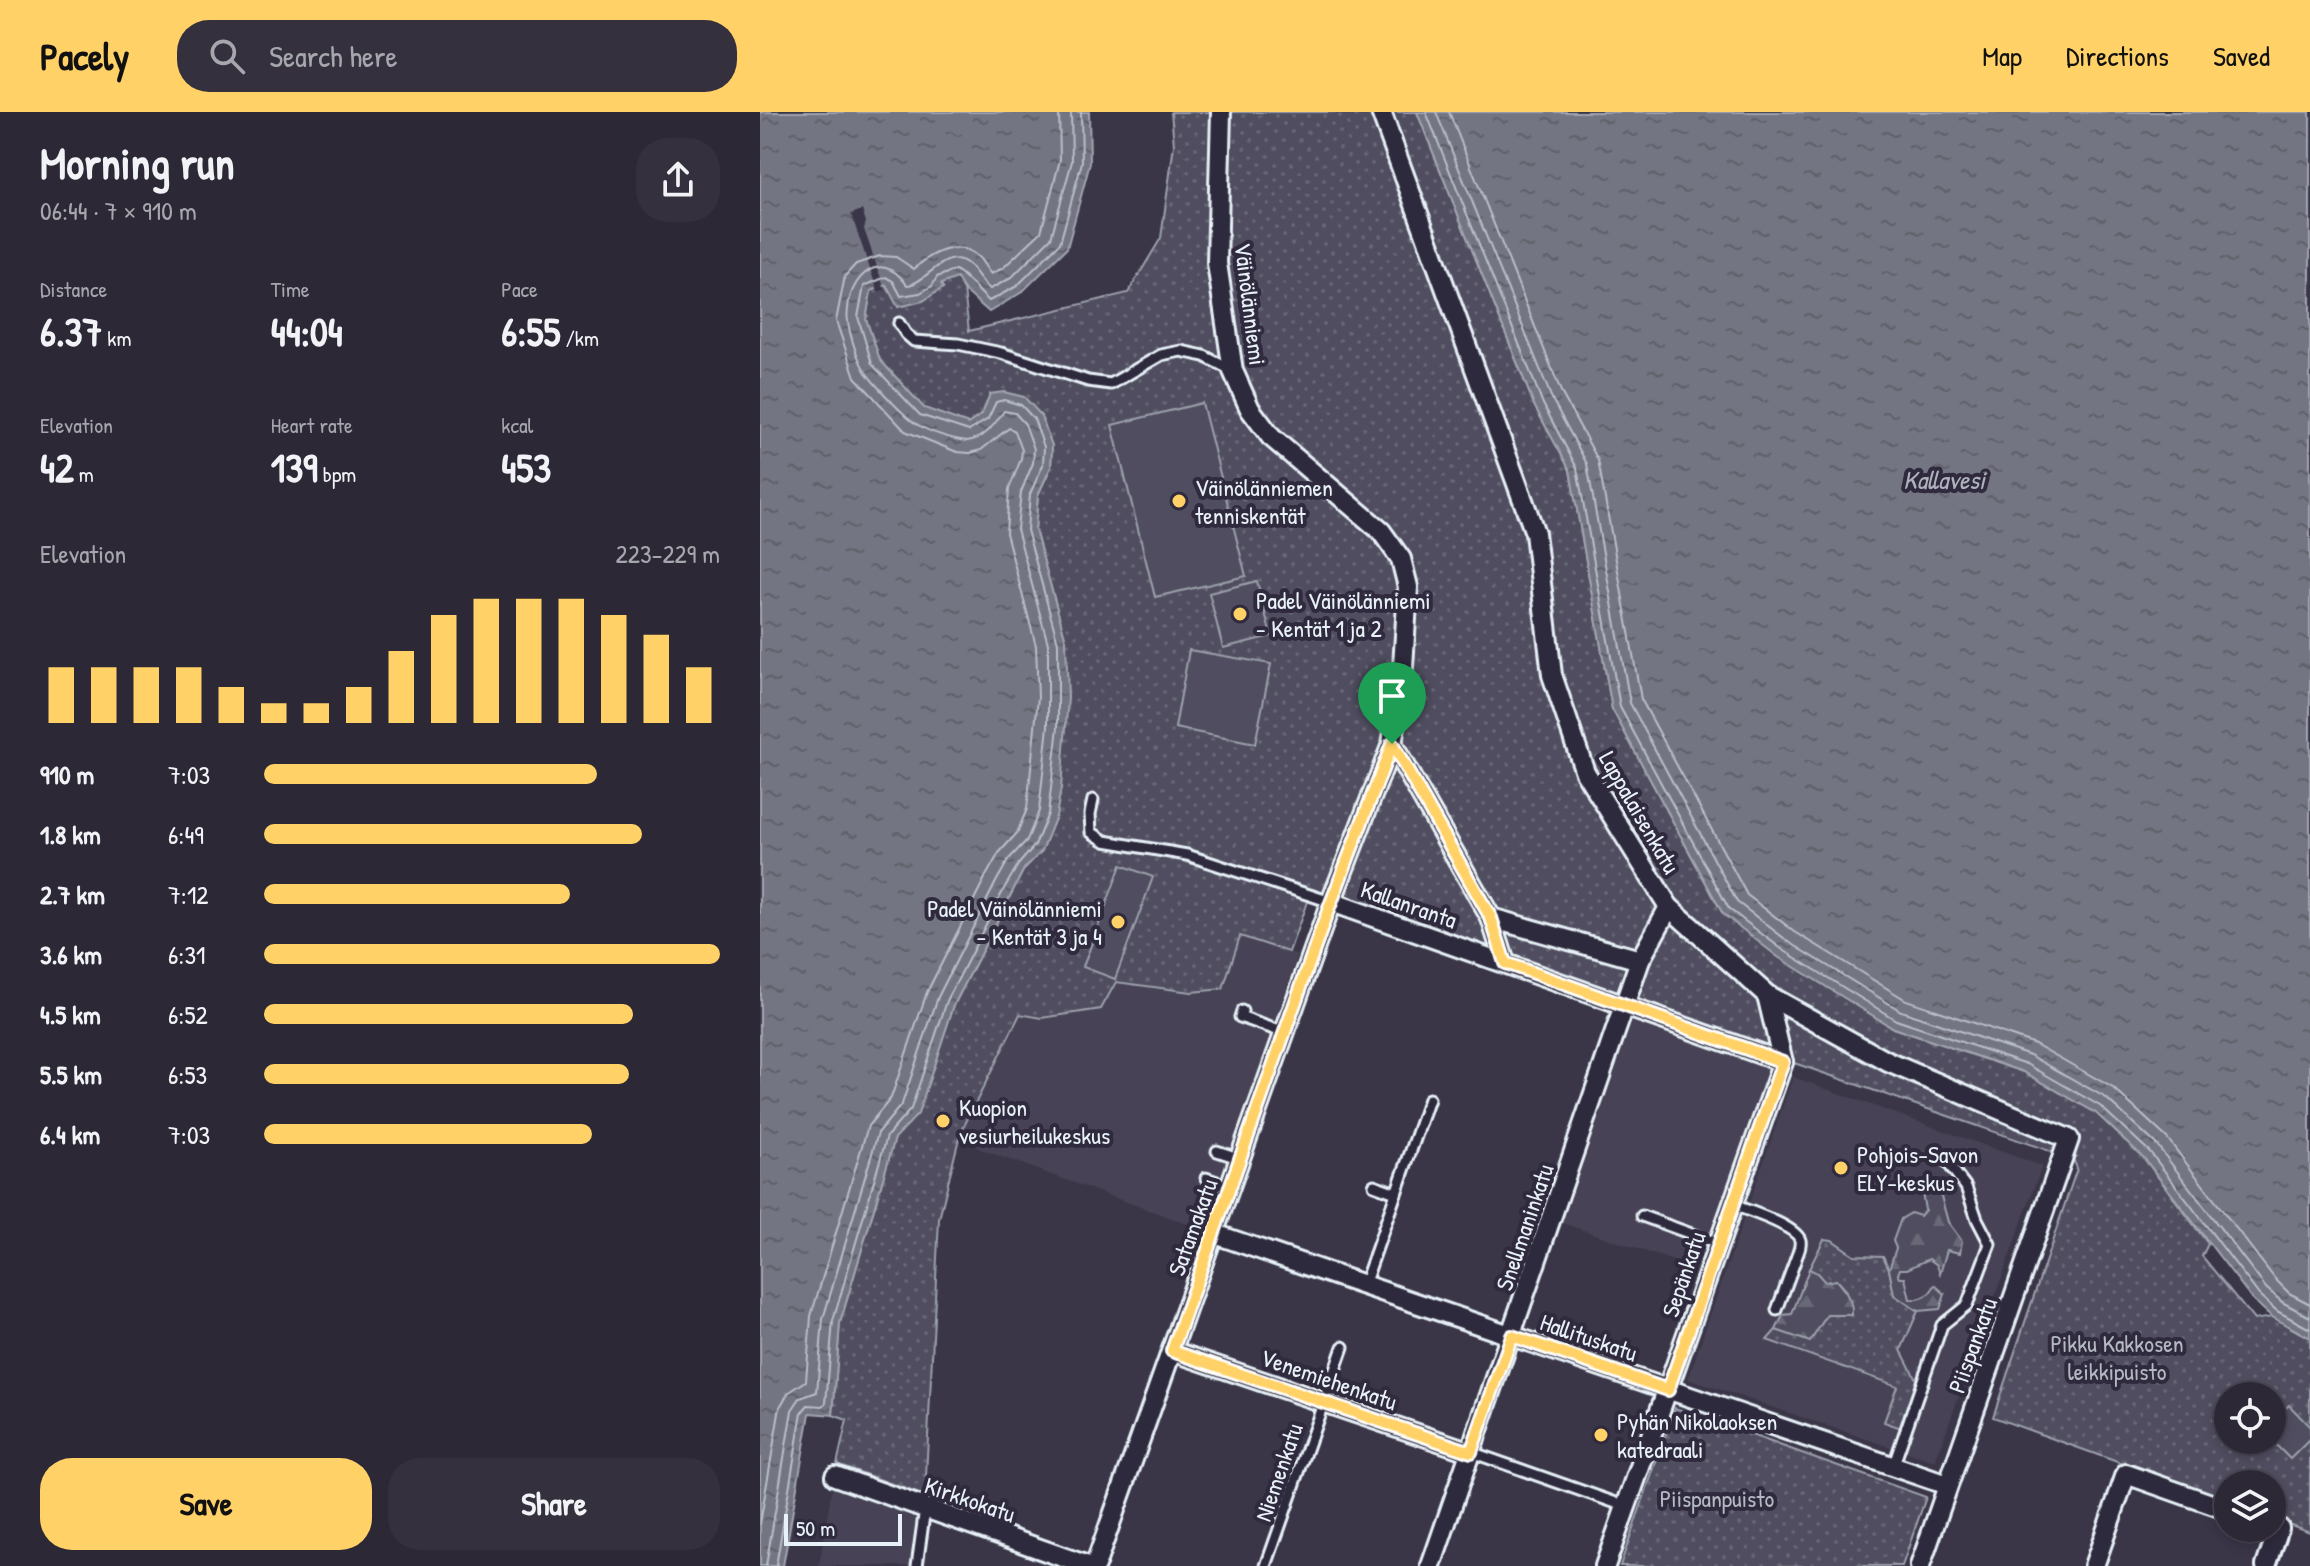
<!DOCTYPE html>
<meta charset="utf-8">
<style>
:root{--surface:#2c2836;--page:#34303e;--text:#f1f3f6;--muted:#a6a6ad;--line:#484451;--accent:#ffd166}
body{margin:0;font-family:"Patrick Hand",sans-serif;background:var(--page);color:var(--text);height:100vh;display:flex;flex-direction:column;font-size:30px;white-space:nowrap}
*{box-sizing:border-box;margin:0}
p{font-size:26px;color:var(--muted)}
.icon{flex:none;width:44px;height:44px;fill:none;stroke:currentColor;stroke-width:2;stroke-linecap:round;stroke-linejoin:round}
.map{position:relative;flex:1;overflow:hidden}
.drawer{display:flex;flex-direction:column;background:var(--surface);width:760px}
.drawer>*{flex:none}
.fabs{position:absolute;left:1454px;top:1270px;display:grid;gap:16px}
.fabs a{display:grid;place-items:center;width:72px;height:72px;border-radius:50%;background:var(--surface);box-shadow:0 4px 12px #0003,0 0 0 2px var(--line);font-size:40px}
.scale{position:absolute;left:24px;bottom:20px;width:118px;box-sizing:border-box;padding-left:8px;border:4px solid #e8f1f8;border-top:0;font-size:22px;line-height:28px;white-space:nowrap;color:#e8f1f8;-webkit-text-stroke:6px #2f2a3d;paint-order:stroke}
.pin{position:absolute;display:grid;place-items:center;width:68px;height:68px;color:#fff;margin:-82px -34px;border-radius:50% 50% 50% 0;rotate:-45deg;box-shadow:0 0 8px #0007}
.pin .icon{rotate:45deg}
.round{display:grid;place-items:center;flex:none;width:84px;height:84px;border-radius:32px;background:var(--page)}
.head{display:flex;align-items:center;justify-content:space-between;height:136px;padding:0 40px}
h1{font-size:44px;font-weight:700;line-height:60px}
.metrics{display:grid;grid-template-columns:repeat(3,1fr);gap:12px;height:136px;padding:8px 40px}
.metrics div{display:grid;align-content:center}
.metrics b{font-size:40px;font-weight:700}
.metrics small{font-size:22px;font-weight:400}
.metrics p{font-size:22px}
.chart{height:224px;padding:16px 40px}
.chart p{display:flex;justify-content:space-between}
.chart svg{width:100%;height:144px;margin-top:8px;stroke:var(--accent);stroke-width:6}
.cta{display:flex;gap:16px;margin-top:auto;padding:16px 40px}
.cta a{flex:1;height:92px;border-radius:32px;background:var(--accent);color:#111;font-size:32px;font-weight:700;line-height:92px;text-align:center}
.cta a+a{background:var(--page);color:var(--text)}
ul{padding:0 40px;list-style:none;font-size:26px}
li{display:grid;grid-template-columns:128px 96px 1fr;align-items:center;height:60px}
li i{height:20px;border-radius:10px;background:var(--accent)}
header{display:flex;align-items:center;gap:48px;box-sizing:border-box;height:112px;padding:0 40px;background:var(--accent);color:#111}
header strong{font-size:38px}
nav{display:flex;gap:44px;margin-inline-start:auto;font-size:28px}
.search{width:560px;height:72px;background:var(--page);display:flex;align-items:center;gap:20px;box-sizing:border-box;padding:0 28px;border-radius:32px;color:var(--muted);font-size:30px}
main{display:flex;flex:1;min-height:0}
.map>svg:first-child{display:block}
.built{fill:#464354}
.grass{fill:url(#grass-dots);stroke:#9ca0ac;stroke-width:2;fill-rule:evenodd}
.forest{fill:url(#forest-firs);stroke:#9ca0ac;stroke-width:2}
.garden{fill:#504e5f;stroke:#9ca0ac;stroke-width:2}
.water{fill:url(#water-ripples);stroke:#a2a6b1;stroke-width:2}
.pier{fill:#3a3648}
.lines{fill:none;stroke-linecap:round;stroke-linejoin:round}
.shore{stroke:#b9bfc9;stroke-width:2}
.lane-casing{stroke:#e8f1f8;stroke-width:15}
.street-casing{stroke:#e8f1f8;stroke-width:24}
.lane{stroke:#2f2a3d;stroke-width:9}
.street{stroke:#2f2a3d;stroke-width:18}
.route-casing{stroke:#fff;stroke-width:16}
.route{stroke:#ffd166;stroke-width:10}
.poi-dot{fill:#ffd166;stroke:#2f2a3d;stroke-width:3}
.labels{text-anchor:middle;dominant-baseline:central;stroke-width:8;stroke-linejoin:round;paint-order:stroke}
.street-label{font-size:24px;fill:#e8f1f8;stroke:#2f2a3d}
.poi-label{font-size:24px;fill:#e8f1f8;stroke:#2f2a3d;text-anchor:start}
.park-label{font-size:24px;fill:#b3b8c2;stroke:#2f2a3d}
.water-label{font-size:26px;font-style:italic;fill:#aeb2bd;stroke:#2f2a3d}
</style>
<header>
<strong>Pacely</strong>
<div class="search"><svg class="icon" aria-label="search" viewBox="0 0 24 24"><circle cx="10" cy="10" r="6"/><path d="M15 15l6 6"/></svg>Search here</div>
<nav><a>Map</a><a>Directions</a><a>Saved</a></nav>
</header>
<main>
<section class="drawer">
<div class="head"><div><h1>Morning run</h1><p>06:44 · 7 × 910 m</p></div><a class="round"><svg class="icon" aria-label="share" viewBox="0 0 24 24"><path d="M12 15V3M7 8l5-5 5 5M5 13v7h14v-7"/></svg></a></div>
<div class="metrics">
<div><p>Distance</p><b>6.37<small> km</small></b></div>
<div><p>Time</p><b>44:04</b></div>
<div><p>Pace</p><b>6:55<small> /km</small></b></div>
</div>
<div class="metrics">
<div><p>Elevation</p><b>42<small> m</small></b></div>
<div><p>Heart rate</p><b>139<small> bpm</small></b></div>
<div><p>kcal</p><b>453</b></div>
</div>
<div class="chart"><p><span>Elevation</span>223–229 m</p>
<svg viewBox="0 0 160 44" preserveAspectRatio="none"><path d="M5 44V27M15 44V27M25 44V27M35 44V27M45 44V33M55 44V38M65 44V38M75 44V33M85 44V22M95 44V11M105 44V6M115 44V6M125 44V6M135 44V11M145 44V17M155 44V27"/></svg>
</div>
<ul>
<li><b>910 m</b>7:03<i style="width:73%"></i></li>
<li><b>1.8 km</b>6:49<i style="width:83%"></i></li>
<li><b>2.7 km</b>7:12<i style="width:67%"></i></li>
<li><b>3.6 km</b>6:31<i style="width:100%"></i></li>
<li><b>4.5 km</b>6:52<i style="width:81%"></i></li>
<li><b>5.5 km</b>6:53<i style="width:80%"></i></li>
<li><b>6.4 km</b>7:03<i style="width:72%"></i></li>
</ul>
<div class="cta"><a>Save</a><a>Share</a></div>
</section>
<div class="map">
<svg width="1550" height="1454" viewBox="0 0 1550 1454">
<defs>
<pattern id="grass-dots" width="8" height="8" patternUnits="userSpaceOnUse" patternTransform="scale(2)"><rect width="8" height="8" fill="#504e5f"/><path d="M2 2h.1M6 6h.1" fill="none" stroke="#696877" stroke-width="1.8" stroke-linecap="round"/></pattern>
<pattern id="forest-firs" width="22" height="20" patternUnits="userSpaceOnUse" patternTransform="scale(2)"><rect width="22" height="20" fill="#504e5f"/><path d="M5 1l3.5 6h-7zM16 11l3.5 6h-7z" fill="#696877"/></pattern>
<pattern id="water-ripples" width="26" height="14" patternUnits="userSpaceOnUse" patternTransform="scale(2)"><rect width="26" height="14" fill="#737482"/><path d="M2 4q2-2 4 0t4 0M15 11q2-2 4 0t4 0" fill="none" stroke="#5f6069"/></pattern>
</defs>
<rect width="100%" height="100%" fill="#3a3648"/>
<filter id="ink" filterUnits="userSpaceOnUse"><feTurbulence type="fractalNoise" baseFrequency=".0125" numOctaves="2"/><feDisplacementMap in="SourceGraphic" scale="16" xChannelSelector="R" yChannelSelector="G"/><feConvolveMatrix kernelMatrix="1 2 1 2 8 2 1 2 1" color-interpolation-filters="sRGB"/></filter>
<g filter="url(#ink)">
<!-- built -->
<g class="built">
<polygon points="480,823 538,843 444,1118 220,1037 200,1022 260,901 282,906 356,870 431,880"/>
<polygon points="873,907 1010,954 940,1158 802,1111"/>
<polygon points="1033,965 1282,1054 1175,1350 928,1267"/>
<polygon points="72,1376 164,1409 157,1454 59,1454"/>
</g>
<!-- grass -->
<g class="grass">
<path d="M411,0H657L775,295L810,358L852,597L963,802L1133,916L1264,960L1336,1001L1383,1045L1448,1132L1442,1144L1494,1208L1512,1205L1550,1226V1420L1512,1406V1372H1468V1390L1233,1305L1317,1056L1313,1047L549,784L529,840L480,824L463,877L431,880L356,870L341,897L282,906L260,902L200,1022L179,1107L165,1384L77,1352L87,1308L73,1303L80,1211L135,1026L158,1001L194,893L264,757L282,738L296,704L306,616V529L275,418L278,383L291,355L292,334L281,303L230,282L222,302L208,312L164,296L120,248L106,207L111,179L126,173L183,176L180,172L197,165L204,178L209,219L368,181L401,126L414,33ZM1468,1284H1512V1328H1468Z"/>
<polygon points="1064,1127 1072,1128 1094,1143 1123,1144 1129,1157 1134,1183 1158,1199 1141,1238 1158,1271 1144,1317 1124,1310 1137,1274 1007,1228 1016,1218 1050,1229 1067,1203 1081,1201 1086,1179 1076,1168 1065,1171 1057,1161 1049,1157"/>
<polygon points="915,1296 1166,1385 1142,1454 860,1454"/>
</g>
<!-- forest -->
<g class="forest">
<path d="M1170,1069L1178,1073L1188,1110L1202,1129L1200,1141L1187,1138L1180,1162L1177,1153L1169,1147L1147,1157H1140L1138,1162L1140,1166H1145L1150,1187C1163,1188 1169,1184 1175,1173L1185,1182L1180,1197L1158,1199L1134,1183L1129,1157L1136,1136L1133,1129L1141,1107L1151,1101L1160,1104L1165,1098L1162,1080Z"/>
<path d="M1049,1157L1057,1161L1065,1170L1076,1168C1085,1179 1093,1188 1092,1203H1067L1050,1230L1016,1218L1023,1203L1032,1202Z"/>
</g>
<!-- garden -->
<g class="garden">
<polygon points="442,291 486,464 395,485 352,313"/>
<polygon points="497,469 511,524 463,536 449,481"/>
<polygon points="429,538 511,552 495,632 415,616"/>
<polygon points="361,753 393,765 355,867 323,855"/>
<polygon points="1529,1293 1550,1315 1550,1327 1530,1347 1511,1328 1512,1310"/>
</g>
<!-- water -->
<g class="water">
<polygon points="0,0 329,0 330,51 307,136 262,180 229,200 204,178 197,166 181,172 183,176 163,189 138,195 126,173 111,179 106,207 120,248 164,296 208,312 222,302 230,282 244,280 264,285 281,303 292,334 291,355 278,383 275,418 306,529 308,586 301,676 296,704 282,739 264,757 194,893 158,1002 135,1026 80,1211 73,1303 50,1301 23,1454 0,1454"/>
<polygon points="657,0 1550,0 1550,1226 1512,1205 1493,1188 1383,1045 1336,1001 1264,960 1133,916 1018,845 963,802 852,597 810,358 775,295"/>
</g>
<!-- pier -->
<polygon class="pier" points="102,98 106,110 104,117 127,184 124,178 118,180 91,102"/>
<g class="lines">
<!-- shore -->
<g class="shore">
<polyline points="666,0 783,292 817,356 860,595 969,797 1023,838 1136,908 1267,952 1340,994 1390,1040 1499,1183 1517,1199 1550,1217"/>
<polyline points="676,0 792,287 827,352 870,591 977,790 1029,830 1141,899 1270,943 1346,986 1397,1033 1506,1176 1522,1190 1550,1205"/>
<polyline points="689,0 802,282 838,348 881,587 987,783 1035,820 1146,888 1275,932 1353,976 1407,1026 1515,1167 1529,1181 1550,1192"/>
<path d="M0,1412L20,1295L28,1281L46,1269L51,1204L108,1014L131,986L167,880L226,764L239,741L257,721L267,697L278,585L276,534L246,421L249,377L261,347L262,338L255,319L249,316L221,338L210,341L197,340L145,319L95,265L76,209L85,164L96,152L120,144L136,145L154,157C170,142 199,125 219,146C224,151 226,157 231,162L243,156L281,120L300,48L299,0"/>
<path d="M6,1454L32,1298L40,1286L57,1280L63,1207L118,1021L142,992L178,885L236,770L249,747L267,728L279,699L288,614V532L257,417L261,380L273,351L274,337L265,312L255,301L244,299C234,313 226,326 207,329C191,327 168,320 155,311C145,305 109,267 104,257C97,245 90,224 88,210C83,172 118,131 147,173C166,172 186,133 209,153C217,160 221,170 230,177L251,166L291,126L312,49L311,0"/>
<path d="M16,1454L42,1300L48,1293L63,1294L66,1291L73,1209L127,1024L151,997L187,889L245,775L258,753L275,733L288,702L298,615V531L267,418L270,382L283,353L284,335L274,307L261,293L244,288L236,290L228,307L209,319L160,303L112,252L98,205L104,174L126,165L133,169L141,184L160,181L172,174L177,165L195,158C204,161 219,181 229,189L257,174L300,131L322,50L321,0"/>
</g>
<!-- lane casing -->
<g class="lane-casing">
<g id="lane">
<polyline points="139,211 146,222 154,229 198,232 241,241 328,269 351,272 401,243 421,239 444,244 473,259"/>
<polyline points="333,688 330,702 331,720 345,729 427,743 571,790"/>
<polyline points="482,899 480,905 525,921"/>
<polyline points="457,1039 481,1047"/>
<polyline points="446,1066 471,1075"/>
<polyline points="614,1073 636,1081"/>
<path d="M973,1093C987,1098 1036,1114 1040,1128C1041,1133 1040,1136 1038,1141L1017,1198"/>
<polyline points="882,1104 959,1132"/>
<polyline points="604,1173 669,987"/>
<polyline points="711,1340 856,1391"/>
<polyline points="1133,1355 1182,1213 1207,1193 1230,1132 1217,1107 1206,1075 1181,1042"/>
<polyline points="157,1454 165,1396"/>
<polyline points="506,1454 583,1235"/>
</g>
</g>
<!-- street casing -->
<g class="street-casing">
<g id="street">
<polyline points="621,0 775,421 792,563 825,660 909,795 1007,883 1128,950 1309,1027 1160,1454"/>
<polyline points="632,632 731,806 745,851"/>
<polyline points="571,790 1023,950"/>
<polyline points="731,806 880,848"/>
<polyline points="455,1122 1187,1373"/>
<polyline points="412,1239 711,1340"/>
<polyline points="75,1364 328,1454"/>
<polyline points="335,1454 571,790 632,632 642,571 648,475 641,447 621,419 511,325 490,297 473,259 457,151 461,0"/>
<polyline points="671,1454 880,848 909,795"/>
<polyline points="845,1454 1023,950 1007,883"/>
<polyline points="1334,1454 1366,1362 1468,1398"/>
<polyline points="1506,1454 1519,1416 1512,1414"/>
</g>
</g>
<!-- lane -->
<use href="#lane" class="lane"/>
<!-- street -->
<use href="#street" class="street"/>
</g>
</g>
<g class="lines" filter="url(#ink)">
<!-- route casing -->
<g class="route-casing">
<polygon id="route" points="632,632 731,806 745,851 1023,950 908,1278 752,1224 711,1340 412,1239 566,804"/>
</g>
<!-- route -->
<use href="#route" class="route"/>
</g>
<!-- markers -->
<g class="poi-dot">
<circle cx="419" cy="389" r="8"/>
<circle cx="480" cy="502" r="8"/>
<circle cx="358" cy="810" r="8"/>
<circle cx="183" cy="1009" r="8"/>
<circle cx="1081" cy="1056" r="8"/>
<circle cx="841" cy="1323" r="8"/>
</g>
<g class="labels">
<!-- street labels -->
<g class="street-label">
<text transform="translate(491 192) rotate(83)">Väinölänniemi</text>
<text transform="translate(880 700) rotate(60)">Lappalaisenkatu</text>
<text transform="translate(649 792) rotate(19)">Kallanranta</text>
<text transform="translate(432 1115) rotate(-70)">Satamakatu</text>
<text transform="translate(764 1115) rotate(-71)">Snellmaninkatu</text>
<text transform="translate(923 1162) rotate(-71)">Sepänkatu</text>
<text transform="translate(829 1225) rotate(19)">Hallituskatu</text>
<text transform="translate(1212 1233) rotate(-70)">Piispankatu</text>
<text transform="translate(569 1267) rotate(19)">Venemiehenkatu</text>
<text transform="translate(518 1360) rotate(-71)">Niemenkatu</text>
<text transform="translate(210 1387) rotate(19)">Kirkkokatu</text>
</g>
<!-- poi labels -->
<g class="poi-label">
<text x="435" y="375">Väinölänniemen<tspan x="435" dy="28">tenniskentät</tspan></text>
<text x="496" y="488">Padel Väinölänniemi<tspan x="496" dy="28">- Kentät 1 ja 2</tspan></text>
<text x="342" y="796" text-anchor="end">Padel Väinölänniemi<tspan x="342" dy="28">- Kentät 3 ja 4</tspan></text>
<text x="199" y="995">Kuopion<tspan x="199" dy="28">vesiurheilukeskus</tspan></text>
<text x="1097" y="1042">Pohjois-Savon<tspan x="1097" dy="28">ELY-keskus</tspan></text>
<text x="857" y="1309">Pyhän Nikolaoksen<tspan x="857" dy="28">katedraali</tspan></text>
</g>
<!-- park labels -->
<g class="park-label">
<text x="1357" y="1231">Pikku Kakkosen<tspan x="1357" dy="28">leikkipuisto</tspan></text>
<text x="957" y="1386">Piispanpuisto</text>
</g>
<!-- water labels -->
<g class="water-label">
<text x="1184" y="367">Kallavesi</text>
</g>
</g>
</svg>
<div class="fabs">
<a><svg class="icon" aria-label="locate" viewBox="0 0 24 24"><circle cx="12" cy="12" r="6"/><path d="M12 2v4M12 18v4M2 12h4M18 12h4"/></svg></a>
<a><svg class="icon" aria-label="layers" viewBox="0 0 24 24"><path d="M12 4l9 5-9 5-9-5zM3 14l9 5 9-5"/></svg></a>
</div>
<div class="scale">50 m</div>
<div class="pin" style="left:632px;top:632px;background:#1e9e55"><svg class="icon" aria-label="arrive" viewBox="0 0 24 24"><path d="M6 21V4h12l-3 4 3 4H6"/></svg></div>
</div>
</main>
